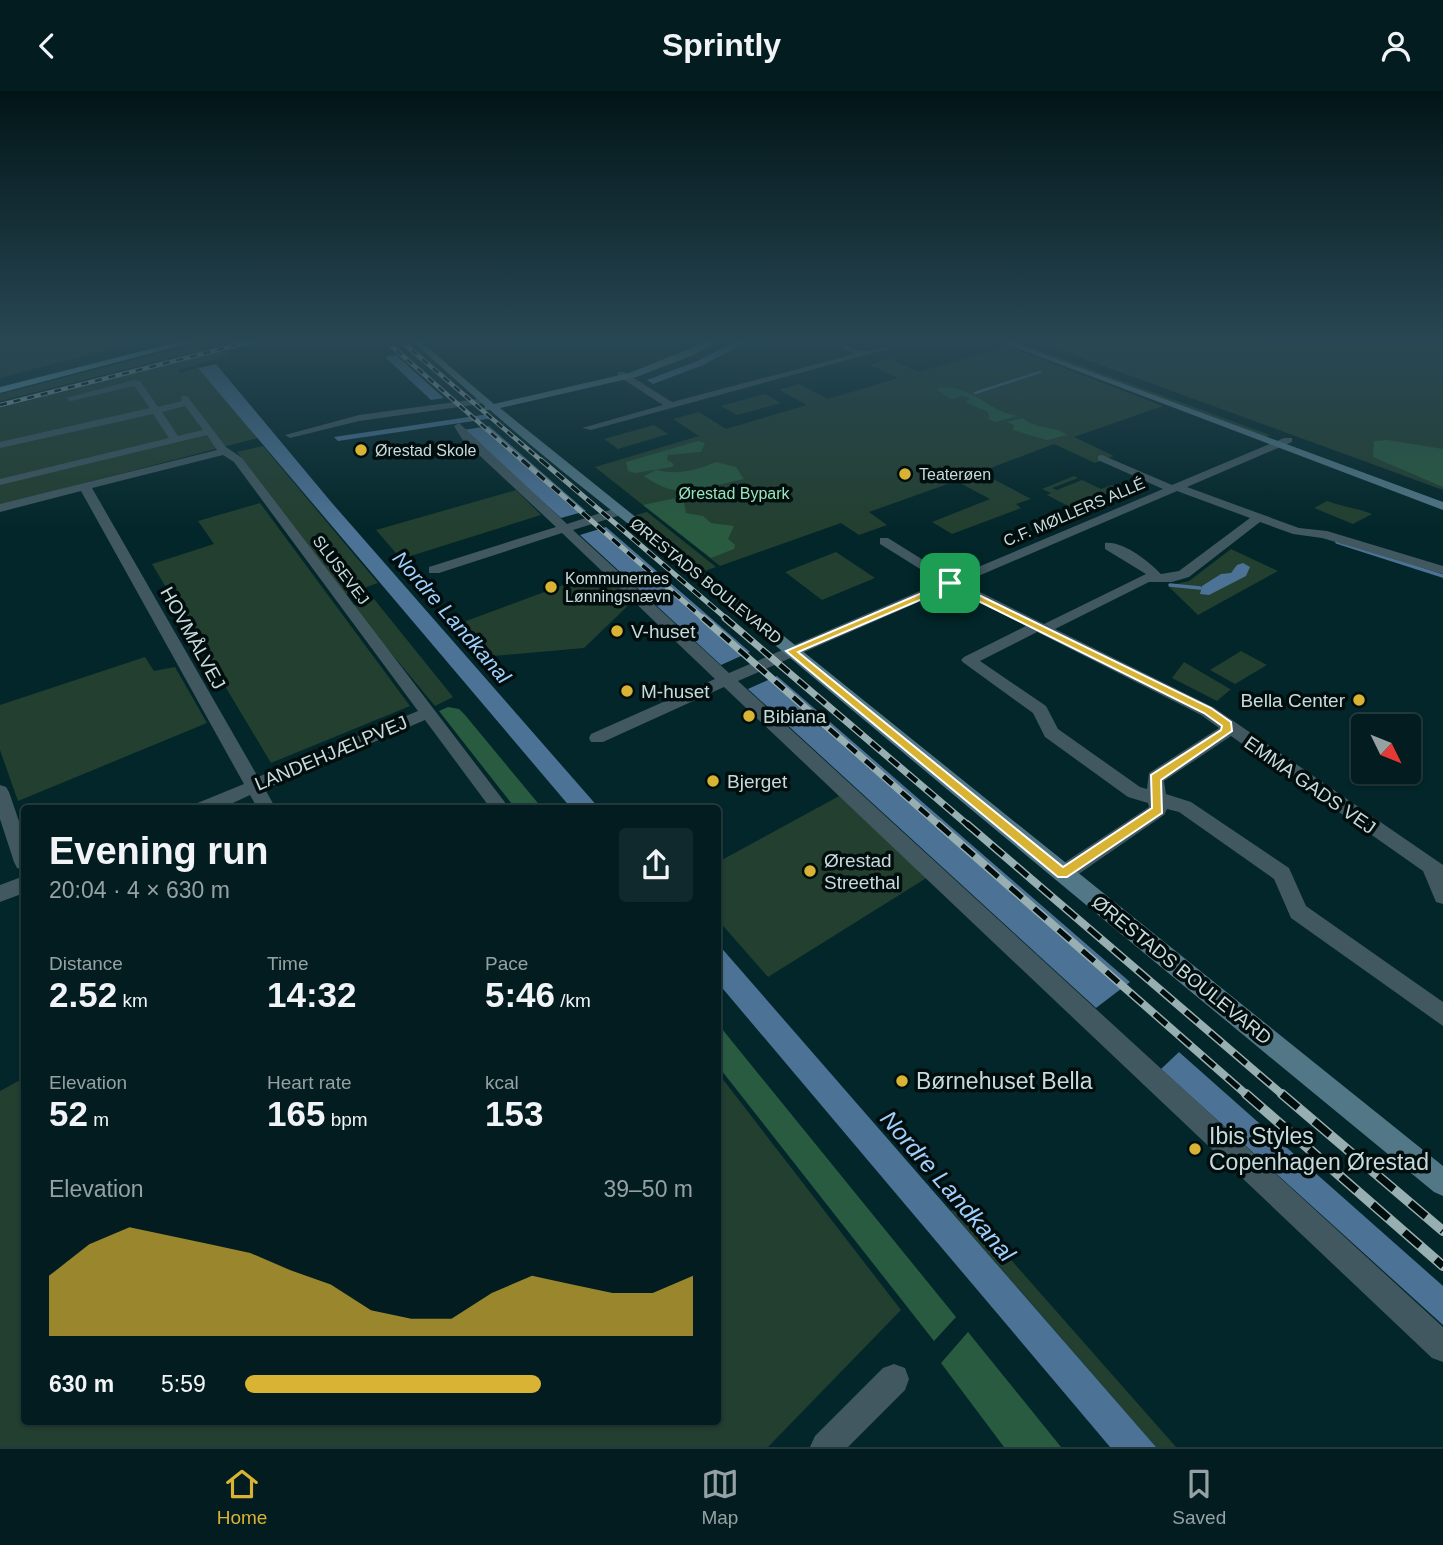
<!DOCTYPE html>
<meta charset="utf-8">
<style>
:root{--surface:#021c1f;--page:#10292c;--text:#f1f3f6;--muted:#96a1a4;--line:#233a3d;--accent:#d9b334}
body{margin:0;font-family:Arial,sans-serif;background:var(--page);color:var(--text);height:100vh;display:flex;flex-direction:column;font-size:26px;white-space:nowrap}
*{box-sizing:border-box;margin:0}
p{font-size:23px;color:var(--muted)}
.icon{flex:none;width:38px;height:38px;fill:none;stroke:currentColor;stroke-width:2;stroke-linecap:round;stroke-linejoin:round}
.map{position:relative;flex:1;overflow:hidden}
.sheet{position:absolute;left:21px;top:714px;width:700px;height:620px;display:flex;flex-direction:column;background:var(--surface);border-radius:7px;box-shadow:0 2px 5px #0004,0 0 0 2px var(--line)}
.sheet>*{flex:none}
.needle{width:46px;rotate:133deg}
.buttons{position:absolute;left:1351px;top:623px;display:grid;gap:14px}
.buttons a{display:grid;place-items:center;width:70px;height:70px;border-radius:7px;background:var(--surface);box-shadow:0 2px 5px #0004,0 0 0 2px var(--line);font-size:35px}
.pin{position:absolute;display:grid;place-items:center;width:60px;height:60px;color:#fff;margin:-30px;border-radius:14px;box-shadow:0 4px 10px #0006}
.round{display:grid;place-items:center;flex:none;width:74px;height:74px;border-radius:7px;background:var(--page)}
.summary{display:flex;align-items:center;justify-content:space-between;height:119px;padding:0 28px}
h1{font-size:38px;font-weight:800;line-height:52px}
.figures{display:grid;grid-template-columns:repeat(3,1fr);gap:10px;height:119px;padding:7px 28px}
.figures div{display:grid;align-content:center}
.figures b{font-size:35px;font-weight:800}
.figures small{font-size:19px;font-weight:400}
.figures p{font-size:19px}
.chart{height:196px;padding:14px 28px}
.chart p{display:flex;justify-content:space-between}
.chart svg{width:100%;height:126px;margin-top:7px;fill:var(--accent);opacity:.7}
ul{padding:0 28px;list-style:none;font-size:23px}
li{display:grid;grid-template-columns:112px 84px 1fr;align-items:center;height:52px}
li i{height:18px;border-radius:9px;background:var(--accent)}
header{display:flex;justify-content:space-between;align-items:center;height:91px;padding:0 28px;background:var(--surface);font-size:32px;font-weight:800}
.menu{display:flex;justify-content:space-around;align-items:center;height:98px;border-top:2px solid var(--line);background:var(--surface);font-size:19px;color:var(--muted)}
.menu a{display:grid;justify-items:center;gap:4px}
.menu .on{color:var(--accent)}
.map>svg:first-child{display:block}
.green{fill:#233f2f}
.forest{fill:#295b40}
.water{fill:#4c7295}
.lines{fill:none;stroke-linecap:round;stroke-linejoin:round}
.stream-far1{stroke:#4c7295;stroke-width:2.5}
.stream{stroke:#4c7295;stroke-width:3.5}
.street{fill:#415861;fill-rule:evenodd}
.secondary{fill:#527786;fill-rule:evenodd}
.highway{fill:#6aa5bc;fill-rule:evenodd}
.rail-far4-casing{stroke:#98afb1;stroke-width:4.5}
.rail-far3-casing{stroke:#98afb1;stroke-width:5}
.rail-far2-casing{stroke:#98afb1;stroke-width:7}
.rail-far1-casing{stroke:#98afb1;stroke-width:8}
.rail-casing{stroke:#98afb1;stroke-width:10}
.rail-far4{stroke:#020d0e;stroke-width:2.5;stroke-dasharray:7;stroke-linecap:butt}
.rail-far3{stroke:#020d0e;stroke-width:3.5;stroke-dasharray:10;stroke-linecap:butt}
.rail-far2{stroke:#020d0e;stroke-width:4.5;stroke-dasharray:12;stroke-linecap:butt}
.rail-far1{stroke:#020d0e;stroke-width:5;stroke-dasharray:16;stroke-linecap:butt}
.rail{stroke:#020d0e;stroke-width:7;stroke-dasharray:21;stroke-linecap:butt}
.route{fill:#d9b334;stroke:#fff;stroke-width:2;fill-rule:evenodd}
.poi-dot{fill:#d9b334;stroke:#020d0e;stroke-width:2.5}
.labels{text-anchor:middle;dominant-baseline:central;stroke-width:7;stroke-linejoin:round;paint-order:stroke}
.far-poi-label{font-size:16px;fill:#c8dbdc;stroke:#020d0e;text-anchor:start}
.far-park-label{font-size:16px;fill:#97e6b9;stroke:#020d0e}
.far-street-label{font-size:16px;fill:#c8dbdc;stroke:#020d0e}
.poi-label{font-size:19px;fill:#c8dbdc;stroke:#020d0e;text-anchor:start}
.street-label{font-size:19px;fill:#c8dbdc;stroke:#020d0e}
.water-label{font-size:21px;font-style:italic;fill:#a0d0fd;stroke:#020d0e}
.near-poi-label{font-size:23px;fill:#c8dbdc;stroke:#020d0e;text-anchor:start}
.near-water-label{font-size:24px;font-style:italic;fill:#a0d0fd;stroke:#020d0e}
</style>
<header><svg class="icon" aria-label="back" viewBox="0 0 24 24"><path d="M15 5l-7 7 7 7"/></svg>Sprintly<svg class="icon" aria-label="person" viewBox="0 0 24 24"><circle cx="12" cy="8" r="4"/><path d="M4 21q1-7 8-7t8 7"/></svg></header>
<div class="map">
<svg width="1443" height="1356" viewBox="0 0 1443 1356">
<rect width="100%" height="100%" fill="#022629"/>
<!-- green -->
<g class="green">
<polygon points="0,250 141,250 0,287"/>
<polygon points="207,250 217,250 221,254 0,310 0,303"/>
<polygon points="1007,250 1014,250 1270,344 1266,346"/>
<polygon points="1035,250 1443,250 1443,399"/>
<polygon points="1007,255 1163,315 1074,346 1114,365 1095,372 1054,353 980,381 1031,408 1016,413 1021,417 952,443 932,431 990,408 956,390 869,421 887,434 859,444 841,432 720,475 595,376 699,345 673,328 699,321 726,338 807,314 779,299 799,293 828,308 898,287 870,274 889,268 919,281"/>
<polygon points="225,258 231,264 178,279 182,284 181,282 199,276 258,347 0,414 0,317"/>
<polygon points="765,303 781,312 737,324 721,315"/>
<polygon points="654,334 668,343 618,358 604,348"/>
<polygon points="263,355 378,492 345,504 237,361"/>
<polygon points="1074,385 1078,387 1052,397 1057,399 1082,389 1101,398 1112,394 1120,397 1072,417 1047,404 1051,402 1042,398"/>
<polygon points="516,399 541,424 401,468 376,439"/>
<path d="M1327,410C1343,416 1357,417 1372,423L1353,433L1314,417Z"/>
<polygon points="260,412 410,615 271,672 152,473 214,453 198,430"/>
<polygon points="647,421 716,476 704,480 636,424"/>
<polygon points="1231,458 1278,480 1198,524 1168,495 1189,490"/>
<polygon points="836,461 875,487 822,509 785,481"/>
<polygon points="601,480 634,509 584,557 482,566 450,536"/>
<polygon points="374,508 453,606 435,615 352,515"/>
<polygon points="1241,560 1267,574 1235,593 1210,579"/>
<polygon points="145,566 154,580 175,576 207,632 18,710 0,659 0,614"/>
<polygon points="1184,571 1230,598 1231,598 1217,610 1172,587"/>
<polygon points="841,704 928,786 768,886 718,829 718,771"/>
<polygon points="718,982 901,1219 768,1356 0,1356 0,1000 24,987 24,1330 718,1330"/>
<polygon points="960,1111 1176,1356 1156,1356 951,1120"/>
</g>
<!-- forest -->
<g class="forest">
<path d="M948,296C981,301 990,321 1018,325L995,331L989,328L988,321L965,311L970,308L963,305L951,308L936,298Z"/>
<path d="M1023,327C1036,339 1055,334 1067,344L1047,349L1013,339L1014,334L1007,331Z"/>
<polygon points="1387,349 1443,358 1443,396 1373,366 1374,350"/>
<polygon points="698,350 705,352 701,361 668,364 667,369 674,373 672,376 635,382 628,380 626,371"/>
<path d="M716,371L736,376L744,388C701,397 680,411 644,385L656,379C679,384 694,380 716,371Z"/>
<polygon points="676,407 684,411 686,422 703,425 711,432 734,435 728,448 735,454 734,458 711,467 643,414"/>
<polygon points="448,616 459,618 465,624 542,717 515,717 439,620"/>
<polygon points="718,933 956,1226 934,1250 718,975"/>
<polygon points="968,1241 1061,1356 1004,1356 941,1272"/>
</g>
<!-- water -->
<g class="water">
<polygon points="736,250 748,250 703,274 653,293 647,289 695,271"/>
<polygon points="396,264 444,307 431,309 385,266"/>
<polygon points="216,273 332,412 599,717 571,717 198,277"/>
<polygon points="489,323 494,327 338,350 334,346"/>
<polygon points="489,335 586,420 561,427 463,339"/>
<polygon points="606,436 750,561 721,574 580,444"/>
<polygon points="1243,472 1250,476 1246,485 1209,504 1200,503 1202,495 1221,483 1231,482 1237,474"/>
<polygon points="777,585 1130,891 1096,917 748,598"/>
<polygon points="718,853 1156,1356 1110,1356 718,892"/>
<polygon points="1179,961 1443,1195 1443,1234 1161,978"/>
</g>
<g class="lines">
<!-- stream-far1 -->
<polyline class="stream-far1" points="975,302 1040,281"/>
<!-- stream -->
<g class="stream">
<polyline points="1337,451 1443,485"/>
<polyline points="1170,494 1200,497"/>
</g>
<!-- street -->
<g class="street">
<path d="M829,250C842,249 854,261 867,260C884,258 899,248 917,250L591,339L582,337L663,314L618,285V281H624L672,311L855,263Z"/>
<path d="M134,289L141,291L158,316L182,310L181,305H187L226,356L242,367L510,718H491L425,629L265,698L276,718H258L250,704L220,718H192L195,713L244,693L81,400L0,421V413L217,359L207,344L0,394V388L169,347L153,323L0,357V351L150,317L134,295L71,310L66,307ZM185,315L203,339L178,345L162,321ZM223,364L234,371L418,620L258,686L92,397Z"/>
<polygon points="477,308 482,311 480,313 359,330 290,347 285,344 359,324"/>
<path d="M459,332L567,433L616,417H624V423L573,439L729,582L941,491L880,453V447H888L952,487L1163,398L1098,369V365L1102,364L1172,394L1284,347H1292V351L1187,396L1299,437L1327,440L1443,475V483L1322,447L1293,443L1260,431L1189,486L1172,491H1149L1055,538L1213,616L1443,774V813L1436,811L1423,780L1231,645L1164,690L1166,703L1191,711L1289,777L1306,815L1443,911V935L1291,827L1274,788L1179,721L1167,718L1164,724L1070,789L1063,791L1056,789L1053,783L1056,777L1149,716L1148,712L1128,706L1045,646L1033,622L964,572L961,569L964,566L1026,535L951,497L738,590L1443,1236V1271L1432,1267L724,596L603,651H591L589,647L591,643L715,588L562,442L439,482H429V476L556,436L462,348L454,335ZM1177,400L1250,427L1179,480L1161,483C1149,471 1124,450 1105,452V458L1146,483L1044,533L962,492ZM1037,541L1201,624L1219,637L1149,682L1147,698L1140,696L1058,638L1046,615L980,570Z"/>
<polygon points="0,694 6,696 9,701 24,745 24,779 17,777 14,771 0,728"/>
<polygon points="24,785 24,802 0,811 0,794"/>
<polygon points="894,1273 905,1277 909,1288 905,1299 848,1356 810,1356 815,1345 883,1277"/>
</g>
<!-- secondary -->
<g class="secondary">
<path d="M412,250H420L494,313L629,282L709,250H719L691,265L636,286L500,317L1443,1075V1105L1434,1101C1188,899 943,696 700,491C630,433 558,379 490,319H484L485,315Z"/>
<polygon points="998,250 1008,250 1443,411 1443,419"/>
</g>
<!-- highway -->
<polygon class="highway" points="182,250 197,250 0,302 0,296"/>
<!-- rail-far4 casing -->
<g class="rail-far4-casing">
<g id="rail-far4">
<polyline points="386,250 524,371"/>
<polyline points="401,250 543,371"/>
<polyline points="0,314 253,250"/>
</g>
</g>
<!-- rail-far3 casing -->
<g class="rail-far3-casing">
<g id="rail-far3">
<polyline points="522,369 705,529"/>
<polyline points="541,369 728,529"/>
</g>
</g>
<!-- rail-far2 casing -->
<g class="rail-far2-casing">
<g id="rail-far2">
<polyline points="703,527 940,735"/>
<polyline points="725,527 969,735"/>
</g>
</g>
<!-- rail-far1 casing -->
<g class="rail-far1-casing">
<g id="rail-far1">
<polyline points="938,733 1248,1005"/>
<polyline points="967,733 1284,1005"/>
</g>
</g>
<!-- rail casing -->
<g class="rail-casing">
<g id="rail">
<polyline points="1246,1003 1443,1175"/>
<polyline points="1282,1003 1443,1140"/>
</g>
</g>
<!-- rail-far4 -->
<use href="#rail-far4" class="rail-far4"/>
<!-- rail-far3 -->
<use href="#rail-far3" class="rail-far3"/>
<!-- rail-far2 -->
<use href="#rail-far2" class="rail-far2"/>
<!-- rail-far1 -->
<use href="#rail-far1" class="rail-far1"/>
<!-- rail -->
<use href="#rail" class="rail"/>
</g>
<!-- sky -->
<linearGradient id="sky" x2="0" y2="1"><stop stop-color="#011517"/><stop offset="0.57" stop-color="#284754"/><stop offset="1" stop-color="#284754" stop-opacity="0"/></linearGradient>
<rect width="1443" height="439" fill="url(#sky)"/>
<!-- route -->
<path class="route" d="M950,490L1211,617L1231,631L1232,640L1161,689L1162,722L1067,786H1058L786,560ZM950,496L1204,622L1222,635L1221,639L1151,684L1152,717L1063,776L798,561Z"/>
<!-- markers -->
<g class="poi-dot">
<circle cx="361" cy="359" r="7"/>
<circle cx="905" cy="383" r="7"/>
<circle cx="551" cy="496" r="7"/>
<circle cx="617" cy="540" r="7"/>
<circle cx="627" cy="600" r="7"/>
<circle cx="1359" cy="609" r="7"/>
<circle cx="749" cy="625" r="7"/>
<circle cx="713" cy="690" r="7"/>
<circle cx="810" cy="780" r="7"/>
<circle cx="902" cy="990" r="7"/>
<circle cx="1195" cy="1058" r="7"/>
</g>
<g class="labels">
<!-- far-poi labels -->
<g class="far-poi-label">
<text x="375" y="359">Ørestad Skole</text>
<text x="919" y="383">Teaterøen</text>
<text x="565" y="487">Kommunernes<tspan x="565" dy="18">Lønningsnævn</tspan></text>
</g>
<!-- far-park labels -->
<g class="far-park-label">
<text x="734" y="402">Ørestad Bypark</text>
</g>
<!-- far-street labels -->
<g class="far-street-label">
<text transform="translate(1074 421) rotate(-23)">C.F. MØLLERS ALLÉ</text>
<text transform="translate(341 479) rotate(53)">SLUSEVEJ</text>
<text transform="translate(706 490) rotate(39)">ØRESTADS BOULEVARD</text>
</g>
<!-- poi labels -->
<g class="poi-label">
<text x="631" y="540">V-huset</text>
<text x="641" y="600">M-huset</text>
<text x="1345" y="609" text-anchor="end">Bella Center</text>
<text x="763" y="625">Bibiana</text>
<text x="727" y="690">Bjerget</text>
<text x="824" y="769">Ørestad<tspan x="824" dy="22">Streethal</tspan></text>
</g>
<!-- street labels -->
<g class="street-label">
<text transform="translate(193 547) rotate(61)">HOVMÅLVEJ</text>
<text transform="translate(331 662) rotate(-23)">LANDEHJÆLPVEJ</text>
<text transform="translate(1310 694) rotate(35)">EMMA GADS VEJ</text>
<text transform="translate(1182 879) rotate(39)">ØRESTADS BOULEVARD</text>
</g>
<!-- water labels -->
<g class="water-label">
<text transform="translate(452 526) rotate(49)">Nordre Landkanal</text>
</g>
<!-- near-poi labels -->
<g class="near-poi-label">
<text x="916" y="990">Børnehuset Bella</text>
<text x="1209" y="1045">Ibis Styles<tspan x="1209" dy="26">Copenhagen Ørestad</tspan></text>
</g>
<!-- near-water labels -->
<g class="near-water-label">
<text transform="translate(948 1095) rotate(49)">Nordre Landkanal</text>
</g>
</g>
</svg>
<div class="buttons">
<a><svg class="needle" viewBox="-14 -14 28 28"><path d="M0-13l5 13h-10z" fill="#e53935"/><path d="M0 13l5-13h-10z" fill="#96a1a4"/></svg></a>
</div>
<div class="pin" style="left:950px;top:492px;background:#1e9e55"><svg class="icon" aria-label="arrive" viewBox="0 0 24 24"><path d="M6 21V4h12l-3 4 3 4H6"/></svg></div>
<section class="sheet">
<div class="summary"><div><h1>Evening run</h1><p>20:04 · 4 × 630 m</p></div><a class="round"><svg class="icon" aria-label="share" viewBox="0 0 24 24"><path d="M12 15V3M7 8l5-5 5 5M5 13v7h14v-7"/></svg></a></div>
<div class="figures">
<div><p>Distance</p><b>2.52<small> km</small></b></div>
<div><p>Time</p><b>14:32</b></div>
<div><p>Pace</p><b>5:46<small> /km</small></b></div>
</div>
<div class="figures">
<div><p>Elevation</p><b>52<small> m</small></b></div>
<div><p>Heart rate</p><b>165<small> bpm</small></b></div>
<div><p>kcal</p><b>153</b></div>
</div>
<div class="chart"><p><span>Elevation</span>39–50 m</p>
<svg viewBox="0 0 160 44" preserveAspectRatio="none"><path d="M0 44V23L10 12L20 6L30 9L40 12L50 15L60 21L70 26L80 35L90 38L100 38L110 29L120 23L130 26L140 29L150 29L160 23V44z"/></svg>
</div>
<ul>
<li><b>630 m</b>5:59<i style="width:66%"></i></li>
</ul>
</section>
</div>
<nav class="menu">
<a class="on"><svg class="icon" aria-label="home" viewBox="0 0 24 24"><path d="M3 11l9-7 9 7M6 9v11h12V9"/></svg>Home</a>
<a><svg class="icon" aria-label="map" viewBox="0 0 24 24"><path d="M3 6l6-2 6 2 6-2v14l-6 2-6-2-6 2zM9 4v14M15 6v14"/></svg>Map</a>
<a><svg class="icon" aria-label="saved" viewBox="0 0 24 24"><path d="M7 4h10v16l-5-4-5 4z"/></svg>Saved</a>
</nav>
